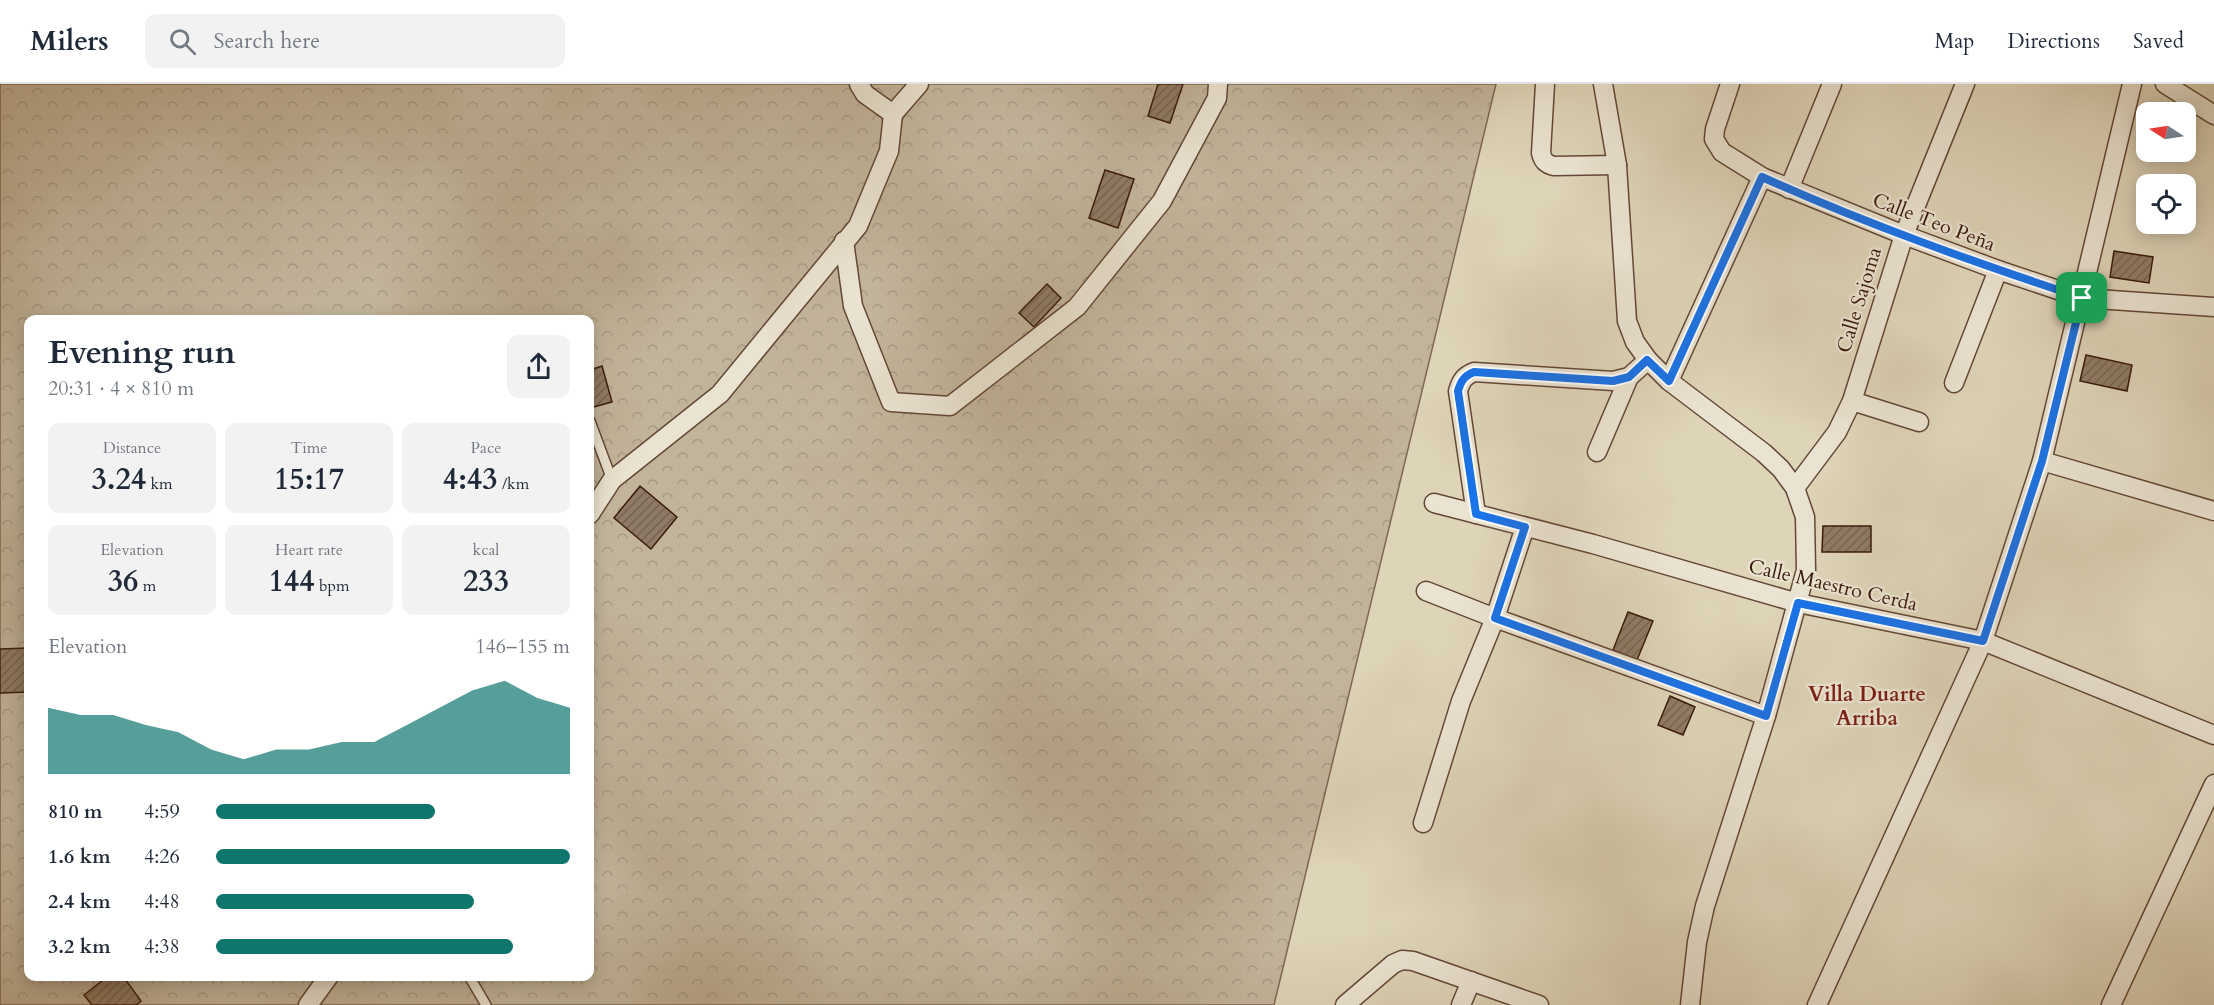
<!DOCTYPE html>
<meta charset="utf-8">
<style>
:root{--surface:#fff;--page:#f2f2f3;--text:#1f2937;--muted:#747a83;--line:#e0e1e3;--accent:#0f766e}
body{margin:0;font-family:Cardo,serif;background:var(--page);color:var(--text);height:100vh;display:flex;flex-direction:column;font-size:22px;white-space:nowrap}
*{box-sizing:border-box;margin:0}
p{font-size:20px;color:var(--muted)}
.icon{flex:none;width:33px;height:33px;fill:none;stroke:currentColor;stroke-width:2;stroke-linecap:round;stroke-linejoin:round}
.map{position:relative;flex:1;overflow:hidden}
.panel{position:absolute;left:24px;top:231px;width:570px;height:666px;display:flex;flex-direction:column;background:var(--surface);border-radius:12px;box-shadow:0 3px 15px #0003}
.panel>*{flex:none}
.needle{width:39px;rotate:282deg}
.controls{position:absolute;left:2136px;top:18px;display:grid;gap:12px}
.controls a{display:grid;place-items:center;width:60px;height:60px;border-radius:12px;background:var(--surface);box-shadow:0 3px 15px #0003;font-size:30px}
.pin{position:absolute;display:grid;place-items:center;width:51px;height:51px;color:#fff;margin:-26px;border-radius:12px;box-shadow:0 3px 9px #0006}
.round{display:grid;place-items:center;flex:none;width:63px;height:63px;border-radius:12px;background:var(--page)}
.overview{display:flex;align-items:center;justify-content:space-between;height:102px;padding:0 24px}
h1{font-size:33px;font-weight:700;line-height:45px}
.figures{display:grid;grid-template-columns:repeat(3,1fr);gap:9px;height:102px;padding:6px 24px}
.figures div{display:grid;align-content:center;border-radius:12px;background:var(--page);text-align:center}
.figures b{font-size:30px;font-weight:700}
.figures small{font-size:16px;font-weight:400}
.figures p{font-size:16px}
.chart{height:168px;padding:12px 24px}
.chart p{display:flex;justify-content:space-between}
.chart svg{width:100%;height:108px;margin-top:6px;fill:var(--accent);opacity:.7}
ul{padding:0 24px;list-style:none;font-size:20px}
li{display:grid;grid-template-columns:96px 72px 1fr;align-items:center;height:45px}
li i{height:15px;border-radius:8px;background:var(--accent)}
header{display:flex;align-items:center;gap:36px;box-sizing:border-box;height:84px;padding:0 30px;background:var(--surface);border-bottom:2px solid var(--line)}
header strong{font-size:28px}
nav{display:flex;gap:33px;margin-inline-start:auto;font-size:21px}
.search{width:420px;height:54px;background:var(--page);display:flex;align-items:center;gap:15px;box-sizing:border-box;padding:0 21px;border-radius:12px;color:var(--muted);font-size:22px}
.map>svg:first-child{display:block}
.forest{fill:url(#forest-crowns);stroke:#7e6754;stroke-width:1.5;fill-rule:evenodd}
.building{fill:url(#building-hatch);stroke:#3a1a0c;stroke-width:1.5}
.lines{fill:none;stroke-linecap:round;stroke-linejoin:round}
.service-casing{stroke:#634837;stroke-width:12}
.minor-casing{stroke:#634837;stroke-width:21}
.service{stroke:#eae3d1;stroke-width:9}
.minor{stroke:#eae3d1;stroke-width:18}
.route-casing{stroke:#fff;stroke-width:12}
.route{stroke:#1a73e8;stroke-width:8}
.labels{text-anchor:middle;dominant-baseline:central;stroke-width:4.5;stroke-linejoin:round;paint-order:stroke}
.street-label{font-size:20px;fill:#3a1a0c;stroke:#eae3d1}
.neighbourhood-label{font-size:21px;font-weight:bold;fill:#7a1f14;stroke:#eae3d1}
</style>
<header>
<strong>Milers</strong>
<div class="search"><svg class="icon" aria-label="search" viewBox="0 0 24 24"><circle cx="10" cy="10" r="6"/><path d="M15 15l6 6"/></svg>Search here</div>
<nav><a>Map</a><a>Directions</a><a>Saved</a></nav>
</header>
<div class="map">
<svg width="2214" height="921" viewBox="0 0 2214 921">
<defs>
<pattern id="forest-crowns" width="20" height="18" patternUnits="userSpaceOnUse" patternTransform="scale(1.5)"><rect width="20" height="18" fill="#c2b49b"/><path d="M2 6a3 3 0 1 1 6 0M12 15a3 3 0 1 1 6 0" fill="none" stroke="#a79a84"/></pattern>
<pattern id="building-hatch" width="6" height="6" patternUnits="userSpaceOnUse" patternTransform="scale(1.5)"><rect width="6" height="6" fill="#8f7b65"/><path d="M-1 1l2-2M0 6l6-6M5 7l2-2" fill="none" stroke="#766452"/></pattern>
</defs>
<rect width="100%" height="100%" fill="#ded4b8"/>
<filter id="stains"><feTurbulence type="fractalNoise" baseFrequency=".00333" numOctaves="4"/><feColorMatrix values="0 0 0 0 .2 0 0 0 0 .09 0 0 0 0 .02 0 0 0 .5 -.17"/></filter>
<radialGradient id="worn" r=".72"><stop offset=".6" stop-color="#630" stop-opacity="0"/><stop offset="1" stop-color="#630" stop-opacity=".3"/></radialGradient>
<!-- forest -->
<path class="forest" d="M0,0H1496L1274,921H0ZM28,236H590V892H28Z"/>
<!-- building -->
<g class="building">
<polygon points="1158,0 1183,0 1170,39 1148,32"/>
<polygon points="1105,86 1134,95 1118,144 1089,134"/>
<polygon points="2114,167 2153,173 2149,199 2110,193"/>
<polygon points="1047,200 1061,214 1034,243 1019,229"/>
<polygon points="2086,271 2132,281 2127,307 2080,297"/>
<polygon points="602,282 612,318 590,324 590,286"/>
<polygon points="640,402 677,433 651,465 614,434"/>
<polygon points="1823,442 1871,442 1871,468 1822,468"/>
<polygon points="1628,528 1653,537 1637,576 1613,566"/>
<polygon points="28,564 28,608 0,609 0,565"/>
<polygon points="1670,612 1695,623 1683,651 1658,641"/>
<polygon points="108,892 123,892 141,917 136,921 92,921 84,911"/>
</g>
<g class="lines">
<!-- service casing -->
<g class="service-casing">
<g id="service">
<polyline points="590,337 612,396"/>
<polyline points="469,892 486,921"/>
</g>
</g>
<!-- minor casing -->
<g class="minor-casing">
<g id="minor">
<path d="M1545,0L1541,69C1543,77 1546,80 1554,82L1617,81"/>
<polyline points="1603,0 1617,81 1627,237 1635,258 1648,276 1669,297 1764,369 1781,385 1795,404 1805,433 1806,486 1766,632 1705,822 1697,858 1690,921"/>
<polyline points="1730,0 1715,45 1714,55 1722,68 1762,93 1904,151 1998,186 2082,214 2214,223"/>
<polyline points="2165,0 2214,31"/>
<polyline points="893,30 919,0"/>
<polyline points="1789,105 1832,0"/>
<polyline points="844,157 853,222 891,318 950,322 1077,223 1162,117 1217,14 1218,0"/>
<polyline points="1669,297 1762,93"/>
<polyline points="1954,299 1998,186"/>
<polyline points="1852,317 1919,338"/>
<polyline points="1597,368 1629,293"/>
<polyline points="2042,377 2214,427"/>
<polyline points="1795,404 1837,348 1852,317 1904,151 1965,0"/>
<polyline points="1434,419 1593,460 1798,519 1983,557 2214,651"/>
<polyline points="590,430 612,396 720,310 858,142 889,67 893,30 865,10 859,0"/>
<path d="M1476,430L1458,307C1461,297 1464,292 1474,288L1613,297L1629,293L1648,276"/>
<polyline points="1426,507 1495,534 1766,632"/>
<polyline points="1423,739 1461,617 1495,534 1525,443"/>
<polyline points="308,921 329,892"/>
<polyline points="1345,921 1393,880 1402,876 1413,877 1539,921"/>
<polyline points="1461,921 1471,897"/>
<polyline points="1817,921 1983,557 2042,377 2132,0"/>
<polyline points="2111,921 2214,700"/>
</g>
</g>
<!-- service -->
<use href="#service" class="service"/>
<!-- minor -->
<use href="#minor" class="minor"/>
</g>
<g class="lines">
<!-- route casing -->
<g class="route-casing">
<path id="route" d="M1762,93C1866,140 1974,178 2082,214L2042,377L1983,557L1798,519L1766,632L1495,534L1525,443L1476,430L1458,307C1461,297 1464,292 1474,288L1613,297L1629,293L1647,276L1669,297Z"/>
</g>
<!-- route -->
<use href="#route" class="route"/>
</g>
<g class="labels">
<!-- street labels -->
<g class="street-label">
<text transform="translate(1934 138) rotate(21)">Calle Teo Peña</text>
<text transform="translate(1859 216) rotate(-73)">Calle Sajoma</text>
<text transform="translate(1833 501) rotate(13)">Calle Maestro Cerda</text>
</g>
<!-- neighbourhood labels -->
<g class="neighbourhood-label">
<text x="1867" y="610">Villa Duarte<tspan x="1867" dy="24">Arriba</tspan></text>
</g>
</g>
<rect width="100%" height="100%" filter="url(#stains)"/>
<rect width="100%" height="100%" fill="url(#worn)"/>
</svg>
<div class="controls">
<a><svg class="needle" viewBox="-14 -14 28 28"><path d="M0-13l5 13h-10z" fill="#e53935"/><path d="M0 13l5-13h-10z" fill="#747a83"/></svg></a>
<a><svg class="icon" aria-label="locate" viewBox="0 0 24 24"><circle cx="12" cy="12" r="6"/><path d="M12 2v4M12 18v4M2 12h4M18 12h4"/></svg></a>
</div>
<div class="pin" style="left:2082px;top:214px;background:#1e9e55"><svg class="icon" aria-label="arrive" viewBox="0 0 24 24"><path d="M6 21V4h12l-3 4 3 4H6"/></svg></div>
<section class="panel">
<div class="overview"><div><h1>Evening run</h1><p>20:31 · 4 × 810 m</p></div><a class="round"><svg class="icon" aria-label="share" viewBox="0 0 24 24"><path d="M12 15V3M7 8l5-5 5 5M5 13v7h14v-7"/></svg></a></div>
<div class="figures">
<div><p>Distance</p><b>3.24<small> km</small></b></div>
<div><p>Time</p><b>15:17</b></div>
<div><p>Pace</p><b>4:43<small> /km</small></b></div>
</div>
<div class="figures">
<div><p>Elevation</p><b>36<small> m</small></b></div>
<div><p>Heart rate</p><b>144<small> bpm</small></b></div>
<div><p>kcal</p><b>233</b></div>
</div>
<div class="chart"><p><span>Elevation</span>146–155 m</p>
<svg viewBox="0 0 160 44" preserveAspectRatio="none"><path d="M0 44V17L10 20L20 20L30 24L40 27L50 34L60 38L70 34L80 34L90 31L100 31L110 24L120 17L130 10L140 6L150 13L160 17V44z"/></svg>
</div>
<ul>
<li><b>810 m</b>4:59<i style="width:62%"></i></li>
<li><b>1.6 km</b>4:26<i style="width:100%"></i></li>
<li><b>2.4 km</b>4:48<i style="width:73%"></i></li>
<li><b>3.2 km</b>4:38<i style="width:84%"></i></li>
</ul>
</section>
</div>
